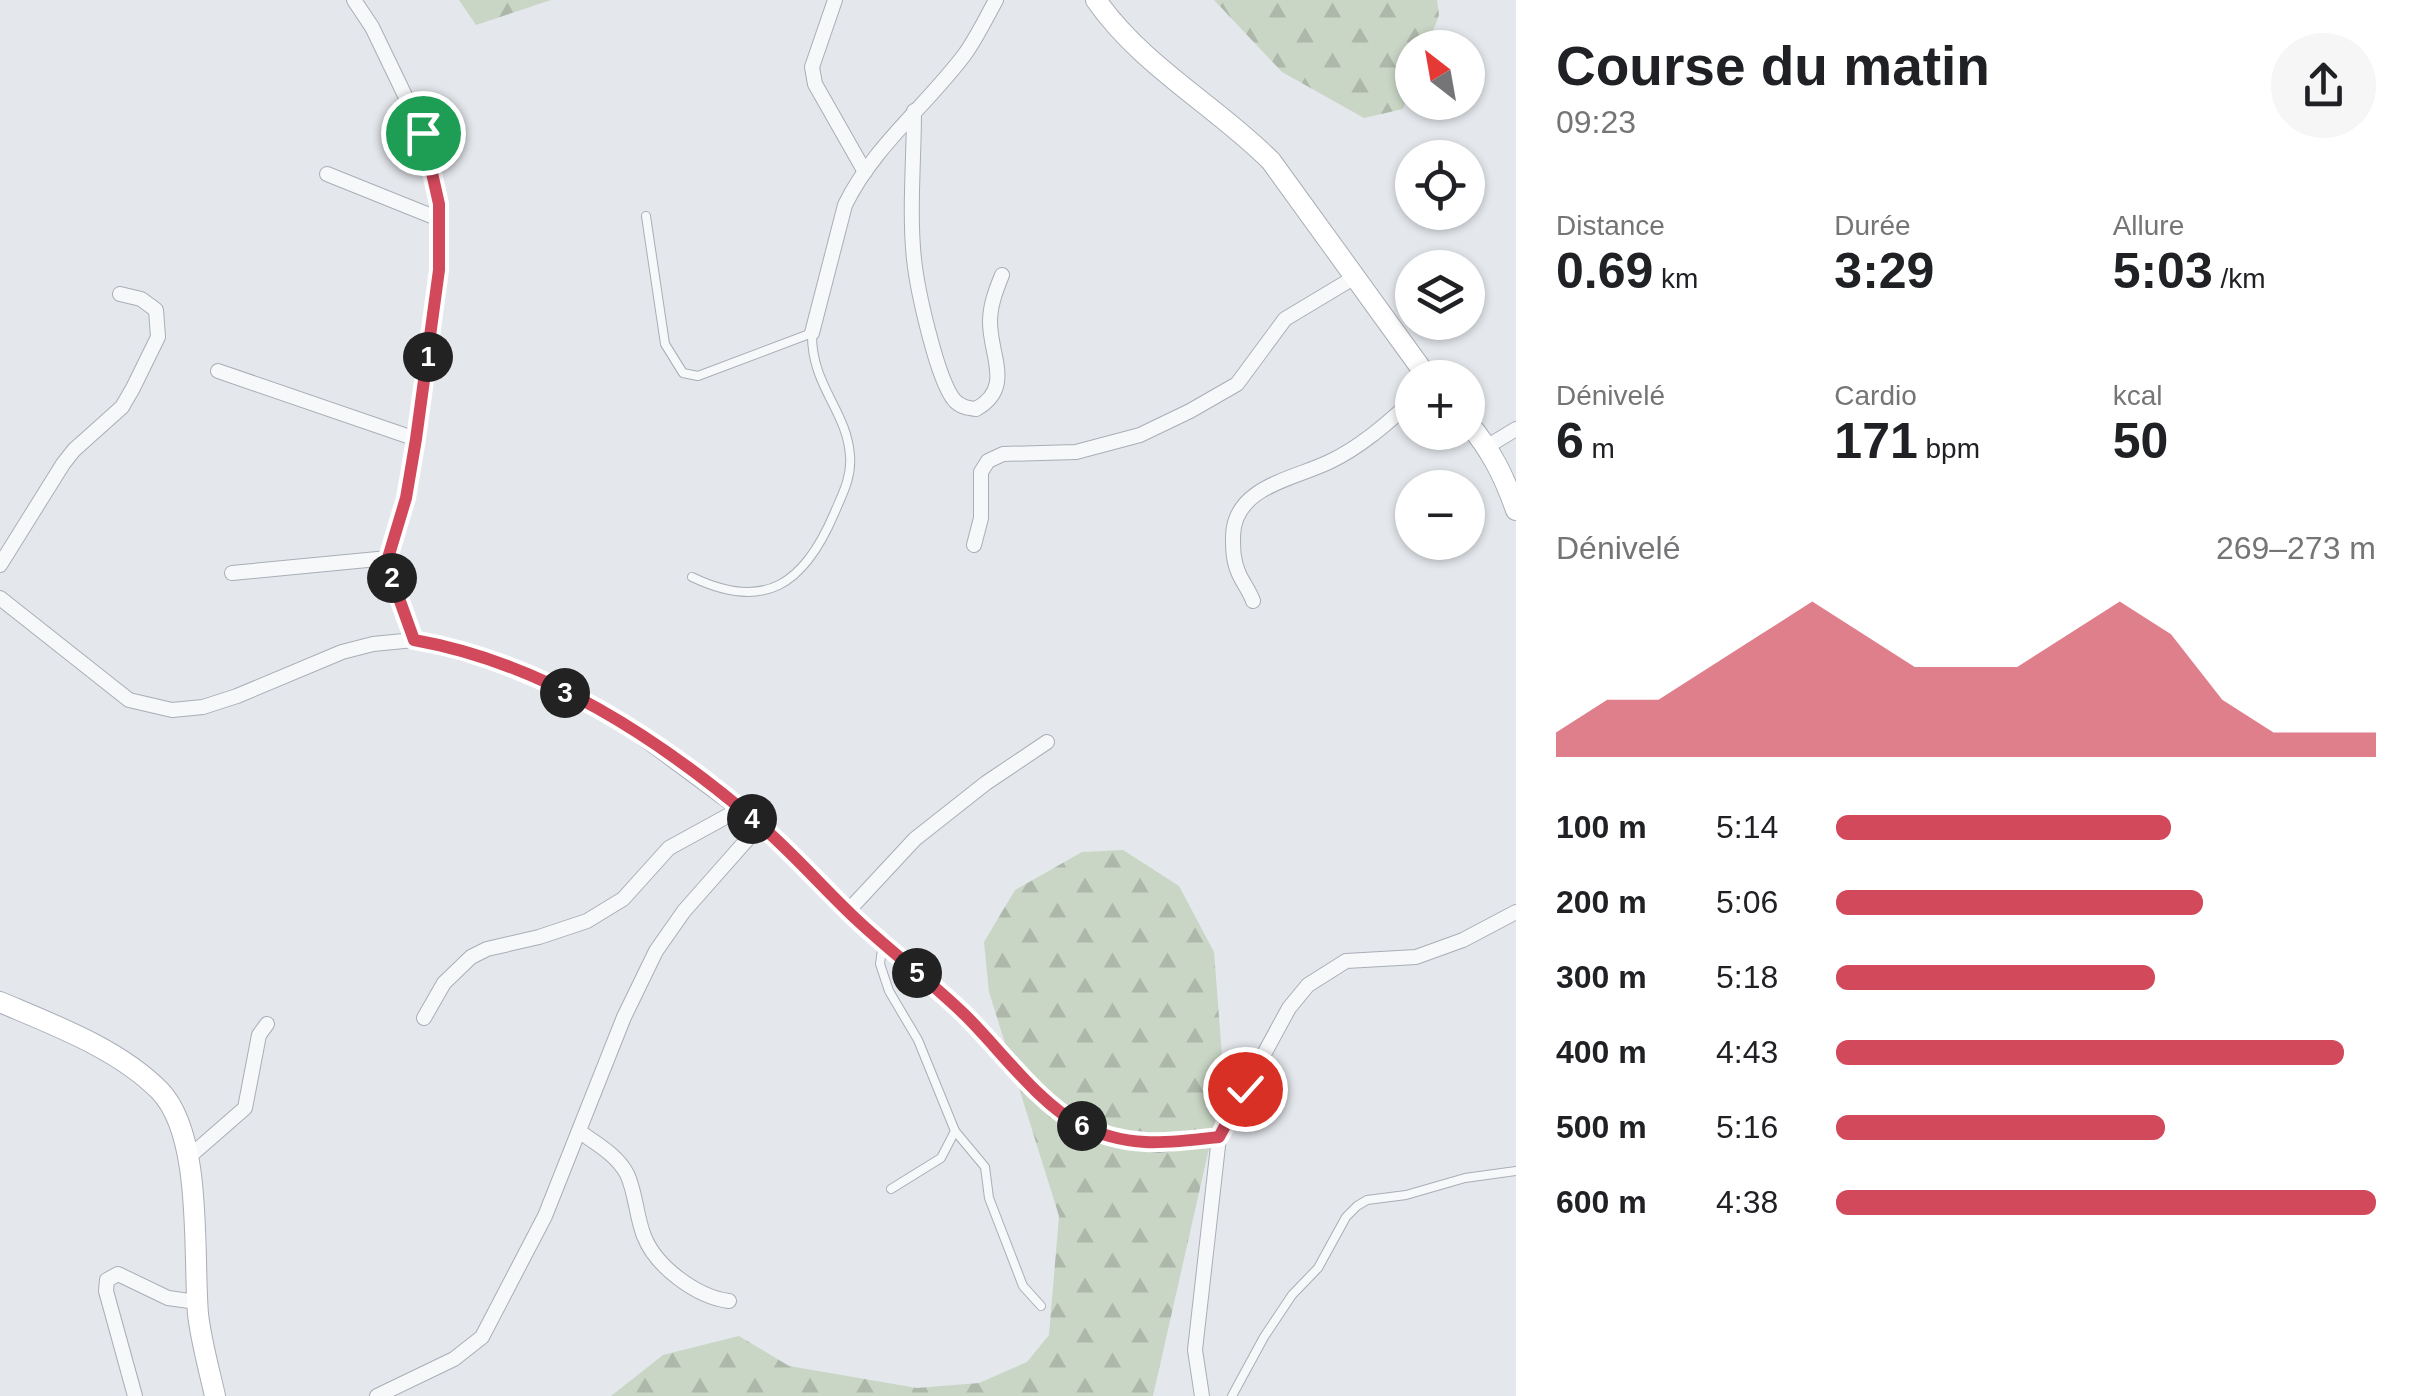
<!DOCTYPE html>
<html lang="fr">
<meta charset="utf-8">
<style>
:root{--surface:#fff;--page:#f6f6f6;--text:#202124;--muted:#757577;--accent:#d1495b}
body{margin:0;font-family:Helvetica,sans-serif;background:var(--page);color:var(--text);height:100vh;display:flex;flex-direction:column;font-size:38px;white-space:nowrap}
*{box-sizing:border-box;margin:0}
p{font-size:32px;color:var(--muted)}
.icon{flex:none;width:55px;height:55px;fill:none;stroke:currentColor;stroke-width:2;stroke-linecap:round;stroke-linejoin:round}
.map{position:relative;flex:1;overflow:hidden}
.panel{display:flex;flex-direction:column;background:var(--surface);width:900px}
.panel>*{flex:none}
.needle{width:65px;rotate:329deg}
.controls{position:absolute;left:1395px;top:30px;display:grid;gap:20px}
.controls a{display:grid;place-items:center;width:90px;height:90px;border-radius:50%;background:var(--surface);box-shadow:0 2px 8px #0004;font-size:50px}
.pin{position:absolute;display:grid;place-items:center;width:85px;height:85px;color:#fff;margin:-42px;border:5px solid #fff;border-radius:50%;box-shadow:0 2px 10px #0007}
.km{position:absolute;width:50px;height:50px;margin:-25px;border-radius:50%;background:#222;color:#fff;font-size:28px;line-height:50px;text-align:center}
.round{display:grid;place-items:center;flex:none;width:105px;height:105px;border-radius:52px;background:var(--page)}
.summary{display:flex;align-items:center;justify-content:space-between;height:170px;padding:0 40px}
h1{font-size:55px;font-weight:700;line-height:75px}
.figures{display:grid;grid-template-columns:repeat(3,1fr);gap:15px;height:170px;padding:10px 40px}
.figures div{display:grid;align-content:center}
.figures b{font-size:50px;font-weight:700}
.figures small{font-size:28px;font-weight:400}
.figures p{font-size:28px}
.chart{height:280px;padding:20px 40px}
.chart p{display:flex;justify-content:space-between}
.chart svg{width:100%;height:180px;margin-top:10px;fill:var(--accent);opacity:.7}
ul{padding:0 40px;list-style:none;font-size:32px}
li{display:grid;grid-template-columns:160px 120px 1fr;align-items:center;height:75px}
li i{height:25px;border-radius:12px;background:var(--accent)}
main{display:flex;flex:1;min-height:0}
.map>svg:first-child{display:block}
.forest{fill:url(#forest-firs)}
.lines{fill:none;stroke-linecap:round;stroke-linejoin:round}
.lane-casing{stroke:#a9aeb7;stroke-width:10}
.street-casing{stroke:#a9aeb7;stroke-width:16}
.secondary-casing{stroke:#a9aeb7;stroke-width:22}
.lane{stroke:#f7f8fa;stroke-width:8}
.street{stroke:#f7f8fa;stroke-width:14}
.secondary{stroke:#fff;stroke-width:20}
.route-casing{stroke:#fff;stroke-width:20}
.route{stroke:#d1495b;stroke-width:12}
</style>
<main>
<div class="map">
<svg width="1516" height="1396" viewBox="0 0 1516 1396">
<defs>
<pattern id="forest-firs" width="22" height="20" patternUnits="userSpaceOnUse" patternTransform="scale(2.5)"><rect width="22" height="20" fill="#c9d6c5"/><path d="M5 1l3.5 6h-7zM16 11l3.5 6h-7z" fill="#adb8ab"/></pattern>
</defs>
<rect width="100%" height="100%" fill="#e4e7ec"/>
<!-- forest -->
<g class="forest">
<polygon points="459,0 551,0 476,25"/>
<polygon points="1214,0 1437,0 1439,15 1427,47 1412,48 1412,85 1403,109 1364,118 1282,72"/>
<polygon points="1123,850 1179,886 1214,952 1224,1082 1153,1396 611,1396 663,1355 739,1336 789,1366 917,1388 979,1383 1027,1362 1049,1335 1059,1216 989,992 984,942 1015,890 1082,852"/>
</g>
<g class="lines">
<!-- lane casing -->
<g class="lane-casing">
<g id="lane">
<path d="M646,216L665,344L683,373L698,376L812,333C811,386 847,410 850,456C852,477 842,495 834,514C804,584 765,612 692,577"/>
<polyline points="883,942 880,964 889,991 918,1040 955,1131 941,1158 891,1189"/>
<polyline points="955,1131 985,1167 989,1198 1023,1286 1041,1306"/>
<polyline points="1232,1396 1264,1337 1292,1295 1318,1268 1346,1217 1357,1206 1367,1200 1406,1195 1465,1178 1516,1171"/>
</g>
</g>
<!-- street casing -->
<g class="street-casing">
<g id="street">
<polyline points="354,0 372,27 423,133 439,204 439,270 421,410 406,498 388,558 414,640"/>
<polyline points="835,0 812,67 815,84 865,172"/>
<path d="M914,111C914,159 909,212 914,259C917,288 937,381 955,401C961,407 968,408 976,409C1014,388 990,356 990,322C990,305 996,290 1002,275"/>
<polyline points="327,174 439,219"/>
<path d="M812,333L845,205C873,147 927,105 965,54C977,37 986,18 996,0"/>
<polyline points="218,371 416,439"/>
<polyline points="1488,446 1516,429"/>
<polyline points="974,545 981,518 981,472 988,461 1003,454 1076,452 1140,435 1190,411 1237,384 1285,319 1355,277"/>
<polyline points="0,565 63,464 74,450 122,407 133,388 158,337 156,310 141,299 120,294"/>
<polyline points="232,573 388,558"/>
<polyline points="0,598 129,700 172,710 203,707 237,696 342,652 373,644 414,640 510,666 613,716 760,825 861,923 964,1014 1061,1115 1083,1127 1121,1140 1158,1145 1219,1137"/>
<path d="M1253,601C1250,592 1243,583 1239,574C1233,561 1233,549 1233,536C1234,486 1295,479 1331,461C1362,446 1387,423 1412,401"/>
<polyline points="848,911 915,839 986,783 1047,742"/>
<polyline points="424,1018 444,983 471,957 487,949 539,937 587,921 623,899 669,848 740,809"/>
<path d="M580,1132C597,1144 617,1155 627,1174C636,1193 636,1216 644,1236C656,1267 697,1297 729,1301"/>
<polyline points="190,1156 245,1108 259,1035 267,1024"/>
<polyline points="135,1396 106,1291 107,1280 118,1274 168,1298 197,1302"/>
<polyline points="377,1396 454,1359 482,1337 545,1216 624,1017 656,951 684,911 760,825"/>
<polyline points="1202,1396 1195,1350 1219,1137 1289,1008 1308,985 1346,961 1416,957 1463,940 1516,912"/>
</g>
</g>
<!-- secondary casing -->
<g class="secondary-casing">
<g id="secondary">
<path d="M1096,0C1142,66 1215,105 1271,161L1428,378"/>
<path d="M1468,423C1491,450 1504,476 1516,510"/>
<path d="M0,1002C54,1025 119,1049 160,1091C203,1136 193,1253 198,1314C201,1341 209,1369 215,1396"/>
</g>
</g>
<!-- lane -->
<use href="#lane" class="lane"/>
<!-- street -->
<use href="#street" class="street"/>
<!-- secondary -->
<use href="#secondary" class="secondary"/>
</g>
<g class="lines">
<!-- route casing -->
<g class="route-casing">
<path id="route" d="M423,133L439,204V270L416,439L406,498L388,558L391,576L414,640C544,663 660,739 758,823C793,853 823,888 856,919C891,952 930,981 964,1014C998,1047 1039,1104 1079,1124C1127,1149 1168,1143 1219,1137L1245,1089"/>
</g>
<!-- route -->
<use href="#route" class="route"/>
</g>
</svg>
<div class="controls">
<a><svg class="needle" viewBox="-14 -14 28 28"><path d="M0-13l5 13h-10z" fill="#e53935"/><path d="M0 13l5-13h-10z" fill="#757577"/></svg></a>
<a><svg class="icon" aria-label="locate" viewBox="0 0 24 24"><circle cx="12" cy="12" r="6"/><path d="M12 2v4M12 18v4M2 12h4M18 12h4"/></svg></a>
<a><svg class="icon" aria-label="layers" viewBox="0 0 24 24"><path d="M12 4l9 5-9 5-9-5zM3 14l9 5 9-5"/></svg></a>
<a>+</a>
<a>−</a>
</div>
<div class="pin" style="left:423px;top:133px;background:#1e9e55"><svg class="icon" aria-label="arrive" viewBox="0 0 24 24"><path d="M6 21V4h12l-3 4 3 4H6"/></svg></div>
<div class="pin" style="left:1245px;top:1089px;background:#d93025"><svg class="icon" aria-label="check" viewBox="0 0 24 24"><path d="M5 12l5 5 9-10"/></svg></div>
<b class="km" style="left:428px;top:357px">1</b>
<b class="km" style="left:392px;top:578px">2</b>
<b class="km" style="left:565px;top:693px">3</b>
<b class="km" style="left:752px;top:819px">4</b>
<b class="km" style="left:917px;top:973px">5</b>
<b class="km" style="left:1082px;top:1126px">6</b>
</div>
<section class="panel">
<div class="summary"><div><h1>Course du matin</h1><p>09:23</p></div><a class="round"><svg class="icon" aria-label="share" viewBox="0 0 24 24"><path d="M12 15V3M7 8l5-5 5 5M5 13v7h14v-7"/></svg></a></div>
<div class="figures">
<div><p>Distance</p><b>0.69<small> km</small></b></div>
<div><p>Durée</p><b>3:29</b></div>
<div><p>Allure</p><b>5:03<small> /km</small></b></div>
</div>
<div class="figures">
<div><p>Dénivelé</p><b>6<small> m</small></b></div>
<div><p>Cardio</p><b>171<small> bpm</small></b></div>
<div><p>kcal</p><b>50</b></div>
</div>
<div class="chart"><p><span>Dénivelé</span>269–273 m</p>
<svg viewBox="0 0 160 44" preserveAspectRatio="none"><path d="M0 44V38L10 30L20 30L30 22L40 14L50 6L60 14L70 22L80 22L90 22L100 14L110 6L120 14L130 30L140 38L150 38L160 38V44z"/></svg>
</div>
<ul>
<li><b>100 m</b>5:14<i style="width:62%"></i></li>
<li><b>200 m</b>5:06<i style="width:68%"></i></li>
<li><b>300 m</b>5:18<i style="width:59%"></i></li>
<li><b>400 m</b>4:43<i style="width:94%"></i></li>
<li><b>500 m</b>5:16<i style="width:61%"></i></li>
<li><b>600 m</b>4:38<i style="width:100%"></i></li>
</ul>
</section>
</main>
